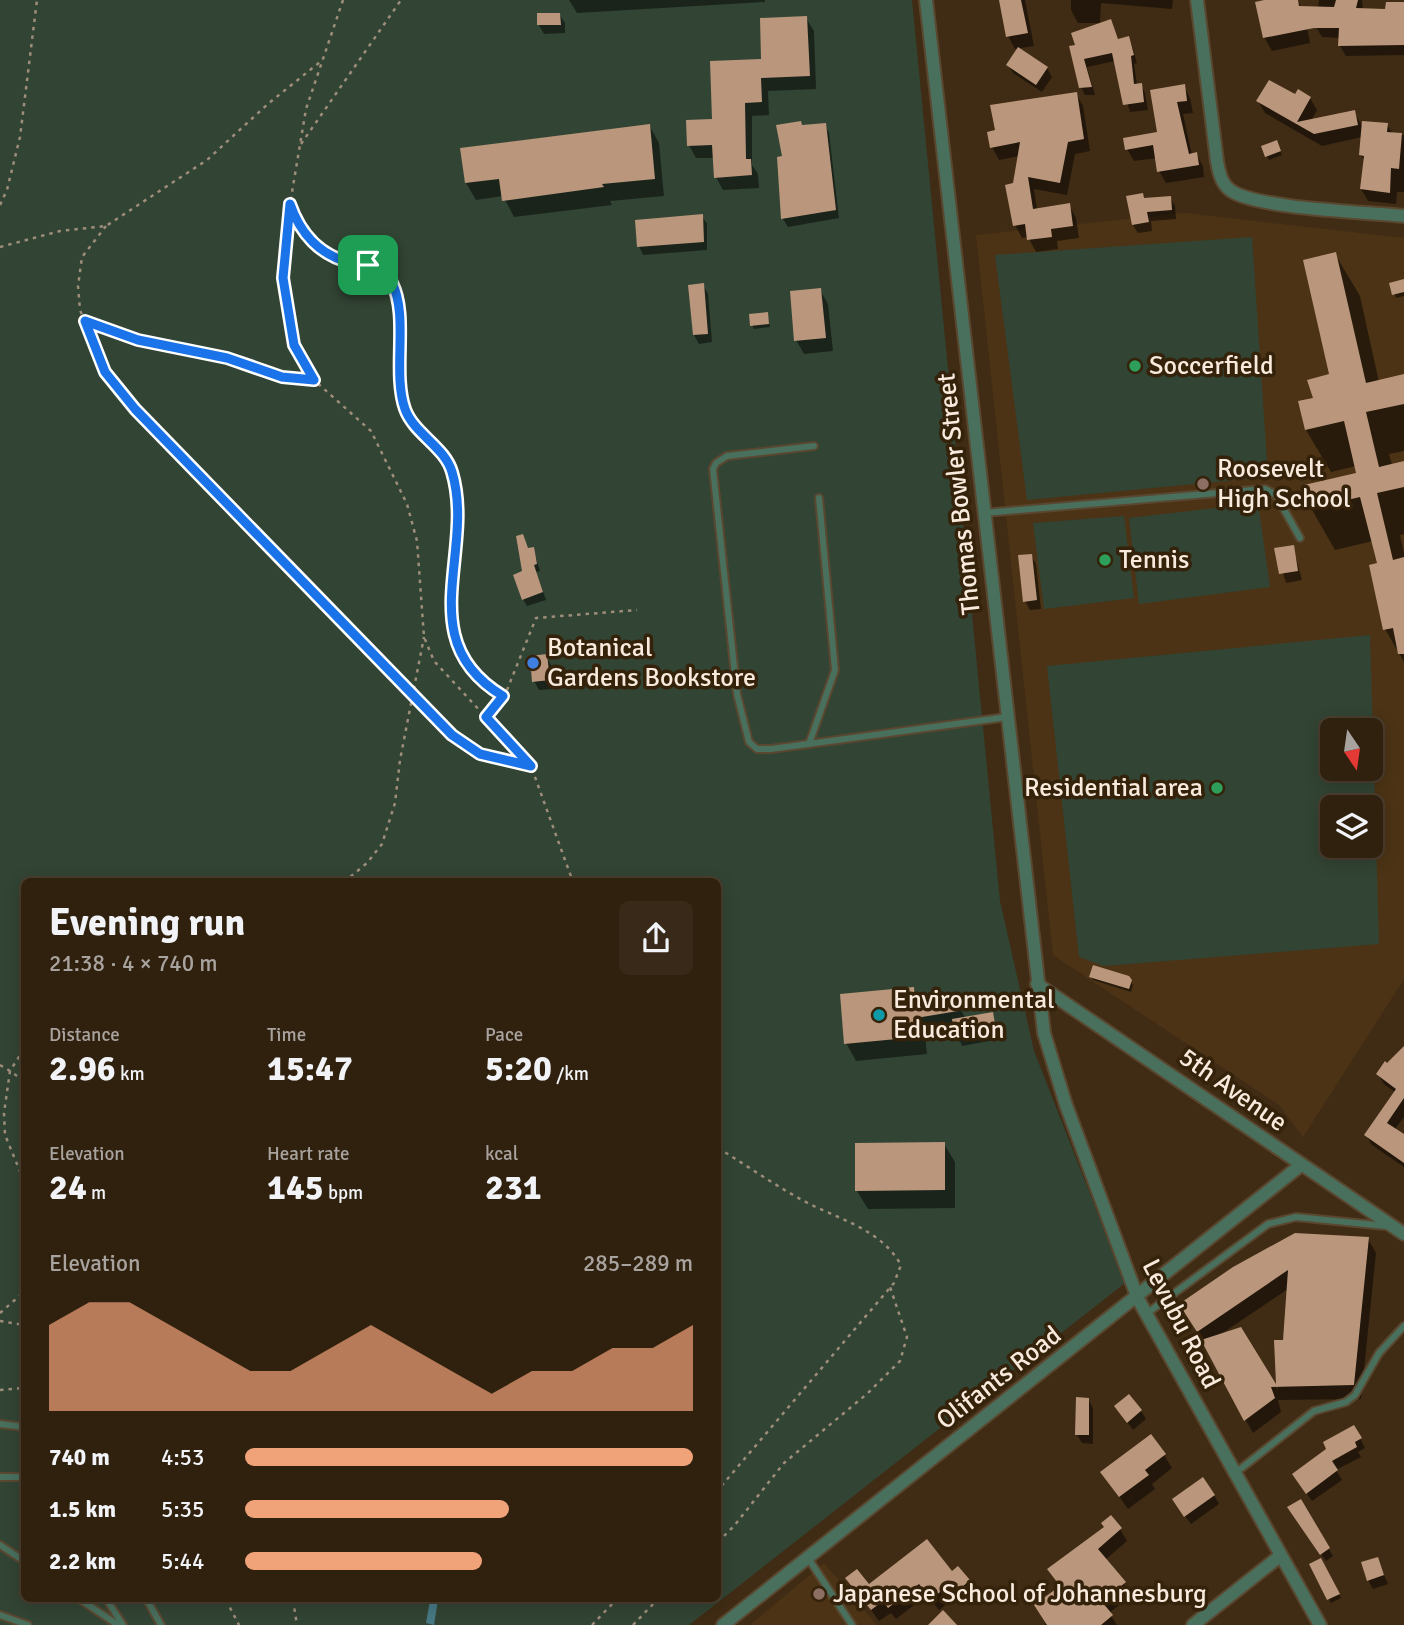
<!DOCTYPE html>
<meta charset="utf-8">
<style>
:root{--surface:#30210f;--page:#382918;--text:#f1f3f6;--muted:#a8a39e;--line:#4b3e2f;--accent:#f0a279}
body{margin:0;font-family:Signika,sans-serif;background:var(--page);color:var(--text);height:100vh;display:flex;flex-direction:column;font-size:26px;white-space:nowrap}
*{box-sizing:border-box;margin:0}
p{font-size:23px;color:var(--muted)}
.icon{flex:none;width:38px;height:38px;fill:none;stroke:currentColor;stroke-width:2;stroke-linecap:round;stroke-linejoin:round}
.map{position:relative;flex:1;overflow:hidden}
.details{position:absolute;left:21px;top:878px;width:700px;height:724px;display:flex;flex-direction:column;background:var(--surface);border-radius:10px;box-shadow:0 4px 18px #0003,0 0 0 2px var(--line)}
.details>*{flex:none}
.needle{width:46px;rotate:167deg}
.buttons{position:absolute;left:1320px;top:718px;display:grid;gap:14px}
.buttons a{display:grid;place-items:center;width:63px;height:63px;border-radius:10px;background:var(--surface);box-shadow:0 4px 18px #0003,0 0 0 2px var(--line);font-size:35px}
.pin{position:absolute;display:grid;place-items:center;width:60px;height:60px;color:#fff;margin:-30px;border-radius:14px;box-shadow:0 4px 10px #0006}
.round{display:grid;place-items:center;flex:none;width:74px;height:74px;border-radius:10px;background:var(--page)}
.overview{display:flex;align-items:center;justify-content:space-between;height:119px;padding:0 28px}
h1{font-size:38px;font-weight:700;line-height:52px}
.figures{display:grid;grid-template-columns:repeat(3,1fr);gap:10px;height:119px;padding:7px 28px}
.figures div{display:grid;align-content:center}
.figures b{font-size:35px;font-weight:700}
.figures small{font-size:19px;font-weight:400}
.figures p{font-size:19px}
.chart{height:196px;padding:14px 28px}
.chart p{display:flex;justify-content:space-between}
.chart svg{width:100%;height:126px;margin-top:7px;fill:var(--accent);opacity:.7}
ul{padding:0 28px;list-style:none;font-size:23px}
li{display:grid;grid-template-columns:112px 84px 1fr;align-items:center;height:52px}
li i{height:18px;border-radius:9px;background:var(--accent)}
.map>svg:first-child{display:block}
.built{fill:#4c3315;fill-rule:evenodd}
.green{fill:#324434;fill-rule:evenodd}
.water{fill:#477984}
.shadow{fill:#0007;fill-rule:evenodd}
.building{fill:#ba977c}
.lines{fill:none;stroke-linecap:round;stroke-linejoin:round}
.lane-casing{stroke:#5a4730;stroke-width:10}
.street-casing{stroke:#5a4730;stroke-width:16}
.path{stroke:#9e8d7a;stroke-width:2.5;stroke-dasharray:3.5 5;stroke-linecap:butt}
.lane{stroke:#496f5d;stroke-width:6}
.street{stroke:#496f5d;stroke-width:12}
.route-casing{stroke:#fff;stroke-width:14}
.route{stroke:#1a73e8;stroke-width:9}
.leisure-dot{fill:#2e9e5b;stroke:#35220a;stroke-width:2.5}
.education-dot{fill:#8d6e63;stroke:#35220a;stroke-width:2.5}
.shop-dot{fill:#3f7fe0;stroke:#35220a;stroke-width:2.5}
.culture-dot{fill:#0f9aa8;stroke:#35220a;stroke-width:2.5}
.labels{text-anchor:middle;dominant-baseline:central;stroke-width:7;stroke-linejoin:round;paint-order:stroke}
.poi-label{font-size:26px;fill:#f8eadc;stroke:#35220a;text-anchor:start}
.street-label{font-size:26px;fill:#f8eadc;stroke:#35220a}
</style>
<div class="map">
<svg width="1404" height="1625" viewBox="0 0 1404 1625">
<rect width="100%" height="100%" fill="#402c14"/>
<!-- built -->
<g class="built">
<path d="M1185,213L1404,238V979L1303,1137L1279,1105L1053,955L976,235ZM1332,730H1370V768H1332ZM1332,807H1370V845H1332Z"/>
<polygon points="824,1563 877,1625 750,1625"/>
</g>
<!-- green -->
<g class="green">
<path d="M0,0H912L1000,901L1034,1051L1125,1283L689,1625H0ZM24,882H718V1600H24Z"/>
<polygon points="1252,237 1268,477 1027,500 995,255"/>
<polygon points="1258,503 1270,587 1139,604 1129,518"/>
<polygon points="1124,516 1134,598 1044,609 1033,523"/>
<path d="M1370,635L1379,944L1104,966L1079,957L1047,666ZM1332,730H1370V768H1332ZM1332,807H1370V845H1332Z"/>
</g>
<!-- water -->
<polygon class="water" points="430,1600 438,1600 434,1625 426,1623"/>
<!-- shadow -->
<g class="shadow">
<polygon points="569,0 765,0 765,2 577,13"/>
<polygon points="1001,0 1025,0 1034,46 1015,49 1008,36"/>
<polygon points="1071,0 1173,0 1172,9 1101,3 1100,23 1078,23 1071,10"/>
<polygon points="1280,0 1297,0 1304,12 1310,43 1272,51 1264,37"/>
<polygon points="1319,0 1362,0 1363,10 1387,11 1404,4 1404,55 1346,56 1340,46 1340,38 1322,37 1316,27"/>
<polygon points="559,14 565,23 565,33 544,34 539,25"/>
<polygon points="806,18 814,31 816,89 768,91 769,115 752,116 752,165 758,174 759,188 723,190 716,177 715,158 696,158 689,145"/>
<polygon points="1110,21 1119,40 1128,38 1132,46 1137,63 1134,64 1137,85 1141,85 1145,93 1148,110 1130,112 1115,61 1087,67 1095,95 1085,95 1081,87 1078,46"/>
<polygon points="1008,65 1047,68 1052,77 1042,92 1013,73"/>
<polygon points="1184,86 1190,98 1193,113 1183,114 1192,155 1196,154 1203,166 1204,177 1166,183 1159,171 1157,158 1134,161 1127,149 1159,134"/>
<polygon points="1076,94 1083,106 1090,151 1075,154 1067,195 1034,189 1037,210 1069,205 1076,218 1079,238 1057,241 1058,249 1036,252 1028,237 1022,238 1015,225 1014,184 1019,156 999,160 992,147"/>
<polygon points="1295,97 1310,98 1317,110 1311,121 1354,112 1363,128 1387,125 1393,134 1404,135 1404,192 1397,192 1396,204 1368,201 1361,189 1365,162 1361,155 1362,137 1322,146 1265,113 1258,101"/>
<polygon points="649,125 659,143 664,196 610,201 612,205 514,217 503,196 476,200 466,183"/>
<polygon points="825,125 829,133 839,218 788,227 783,219 784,158 803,127"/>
<polygon points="1278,146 1282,155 1269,160 1263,147"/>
<polygon points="1170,198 1175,206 1176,219 1151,221 1152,231 1138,233 1133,225 1144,199"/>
<polygon points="702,216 707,224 707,250 643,255 639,246"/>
<polygon points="1335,254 1360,296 1379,382 1404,376 1404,451 1389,454 1392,465 1404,463 1404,534 1400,535 1404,553 1404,662 1385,629 1379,565 1373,541 1335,550 1311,508 1358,475 1356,466 1331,472 1306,430 1315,399 1331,375"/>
<polygon points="1404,282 1404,296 1396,298 1391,284"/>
<polygon points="703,285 708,294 712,342 699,344 694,335"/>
<polygon points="820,290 828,304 833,351 804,354 796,340"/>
<polygon points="767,314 770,327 754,329 752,325"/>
<polygon points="1293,547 1302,580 1286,583 1276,550"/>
<polygon points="533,549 540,571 536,572 546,600 527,606 523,599 524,572 529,550"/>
<polygon points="1031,556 1036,564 1041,609 1030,610 1025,601"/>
<polygon points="546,656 551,665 553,689 539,690 534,681"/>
<polygon points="1091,977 1128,977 1133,985 1131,992 1093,980"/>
<polygon points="913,989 920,1001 954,995 965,1018 992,1014 1000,1039 962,1046 956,1030 925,1035 927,1054 856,1061 846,1043"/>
<polygon points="1404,1051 1404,1117 1395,1129 1404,1135 1404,1167 1372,1145 1366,1135 1396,1093 1384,1084 1378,1074"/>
<polygon points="944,1144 955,1162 955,1208 868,1209 857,1191"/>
<path d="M1368,1239L1376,1253L1361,1399L1278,1400L1281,1412L1253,1433L1181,1304ZM1288,1289L1285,1341L1276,1342L1278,1390L1240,1329L1221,1334Z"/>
<polygon points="1088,1399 1093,1408 1093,1444 1082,1443 1077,1435"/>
<polygon points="1116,1407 1141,1411 1146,1419 1133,1430"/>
<polygon points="1354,1427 1365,1448 1358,1452 1361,1457 1336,1470 1342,1480 1312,1501 1299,1483"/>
<polygon points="1164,1455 1172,1468 1152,1484 1155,1489 1128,1509 1102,1472"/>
<polygon points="1214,1495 1219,1504 1191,1524 1179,1508"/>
<polygon points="1300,1501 1333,1556 1326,1561 1294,1515"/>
<polygon points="1120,1529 1127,1541 1105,1560 1132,1595 1109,1613 1117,1625 1045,1625 1061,1588 1056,1581"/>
<polygon points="1377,1559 1388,1584 1373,1589 1368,1580"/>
<polygon points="1320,1560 1341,1598 1331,1603 1311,1565"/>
<polygon points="958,1568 976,1594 968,1601 961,1593 939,1610 927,1595 896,1619 891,1613 879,1621 848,1578 869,1587 951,1573"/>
</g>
<!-- building -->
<g class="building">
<polygon points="999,0 1021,0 1028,33 1006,37"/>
<polygon points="1264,0 1298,0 1299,6 1334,7 1336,0 1358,0 1356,8 1385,9 1386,2 1404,2 1404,45 1338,46 1339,28 1314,28 1263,38 1255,2"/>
<polygon points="537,13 560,13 561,25 537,25"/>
<polygon points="807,16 810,76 761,78 762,102 745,103 746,159 751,159 752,175 714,178 712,145 687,146 686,120 712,119 710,61 761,59 760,18"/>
<polygon points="1111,19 1118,39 1129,36 1134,55 1131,56 1134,84 1142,83 1144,102 1123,105 1112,53 1084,59 1092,87 1079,88 1069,46 1075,45 1071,33"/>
<polygon points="1018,47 1048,67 1036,85 1006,65"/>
<polygon points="1269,80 1295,94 1298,89 1311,97 1297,122 1355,110 1358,125 1314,134 1256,101"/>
<polygon points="1185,84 1187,101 1177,102 1189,154 1197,152 1199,165 1157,172 1153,145 1125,150 1123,138 1157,132 1150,90"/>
<polygon points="1077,92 1084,139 1068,142 1060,183 1028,177 1033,209 1070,203 1073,226 1051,229 1052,237 1027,240 1025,224 1013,226 1005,185 1013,183 1020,142 990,148 987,132 995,130 990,105"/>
<polygon points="801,121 802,125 826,123 836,210 781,219 777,157 782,156 776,125"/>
<polygon points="1362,121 1388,123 1387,132 1402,133 1399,169 1391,168 1390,193 1360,189 1364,156 1359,155"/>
<polygon points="650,124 655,179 602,184 604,187 502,201 499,179 465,183 460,148"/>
<polygon points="1277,140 1281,151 1265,157 1261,146"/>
<polygon points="1143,193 1144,198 1171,196 1172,210 1147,212 1149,222 1132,225 1126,196"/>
<polygon points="703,214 704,242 637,247 635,220"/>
<polygon points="1336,252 1366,383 1404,374 1404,404 1366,412 1379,467 1404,461 1404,487 1377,493 1393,560 1404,557 1404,654 1398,654 1393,628 1383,630 1369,565 1377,563 1360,497 1309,509 1304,485 1356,473 1344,421 1305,430 1298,401 1313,398 1307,380 1329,374 1303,260"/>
<polygon points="1404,279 1404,292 1392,295 1389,283"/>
<polygon points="704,283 708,334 693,335 688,285"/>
<polygon points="821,288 826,338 794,341 790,291"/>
<polygon points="768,312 769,324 750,326 749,314"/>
<polygon points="523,534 528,548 534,547 537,564 534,565 543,592 522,600 513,575 522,571 516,536"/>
<polygon points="1294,545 1298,571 1279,574 1274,548"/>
<polygon points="1032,554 1037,600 1023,602 1018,555"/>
<polygon points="547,654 550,680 532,682 530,656"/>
<polygon points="1093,965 1129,976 1132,980 1129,989 1089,977"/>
<polygon points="914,987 915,1000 955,993 958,1011 916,1018 918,1037 844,1044 840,994"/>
<polygon points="993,1012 996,1030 955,1037 952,1019"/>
<polygon points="1404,1046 1404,1098 1387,1123 1404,1134 1404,1163 1364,1135 1396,1089 1376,1074 1385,1061 1387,1063"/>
<polygon points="945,1142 945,1190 855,1191 855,1143"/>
<polygon points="1295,1233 1369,1237 1354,1385 1271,1387 1275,1398 1244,1421 1201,1340 1241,1327 1276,1384 1274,1340 1283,1340 1288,1270 1197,1332 1179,1304 1233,1267"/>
<polygon points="1129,1394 1142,1410 1127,1423 1114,1406"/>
<polygon points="1076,1397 1089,1398 1089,1435 1075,1435"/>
<polygon points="1354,1425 1362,1438 1355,1442 1357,1447 1332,1461 1338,1470 1306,1494 1292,1474 1326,1449 1323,1442"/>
<polygon points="1151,1434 1166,1454 1145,1470 1149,1475 1119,1497 1100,1472"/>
<polygon points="1203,1477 1215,1495 1184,1517 1172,1499"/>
<polygon points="1301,1499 1330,1548 1320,1555 1287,1507"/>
<polygon points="1111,1515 1122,1528 1098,1549 1126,1582 1102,1602 1113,1615 1101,1625 1047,1625 1034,1605 1060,1586 1047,1569 1104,1527 1101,1523"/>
<polygon points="927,1539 952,1571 958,1566 970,1580 960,1589 953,1582 931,1599 919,1584 888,1608 883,1601 871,1610 845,1578 857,1569 869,1584"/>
<polygon points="1378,1557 1384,1575 1367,1581 1361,1562"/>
<polygon points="1321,1558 1340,1594 1327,1600 1309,1564"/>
<polygon points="943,1610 957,1625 928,1625"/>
</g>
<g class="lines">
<!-- lane casing -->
<g class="lane-casing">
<g id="lane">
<polyline points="814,446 727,456 716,463 713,469 737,694 749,742 757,749 771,749 1007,717"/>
<polyline points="984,513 1265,489 1276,495 1300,538"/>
<polyline points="809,744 835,670 819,498"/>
<polyline points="1146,1314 1268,1224 1296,1217 1386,1226"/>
<polyline points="0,1424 24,1427"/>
<polyline points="1234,1474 1314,1411 1346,1402 1355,1395 1379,1353 1404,1326"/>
<polyline points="0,1477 24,1477"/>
<polyline points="0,1545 24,1561"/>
<polyline points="808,1558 852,1625"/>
<polyline points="81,1600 118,1625"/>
<polyline points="107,1600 123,1625"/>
<polyline points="147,1600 161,1625"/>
<polyline points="0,1615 28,1625"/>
</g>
</g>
<!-- street casing -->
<g class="street-casing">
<g id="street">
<polyline points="926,0 1044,1033 1066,1105 1138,1299 1320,1625"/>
<path d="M1197,0L1217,161C1219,172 1221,183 1230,190C1255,209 1368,212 1404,216"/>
<polyline points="1037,984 1404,1234"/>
<polyline points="723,1625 1301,1165"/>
<polyline points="1193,1625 1280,1556"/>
</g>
</g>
<!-- path -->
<g class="path">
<polyline points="343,0 306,109 288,216 283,278 294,345 314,380 371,431 407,504 417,541 424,637 434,661 531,766 573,882"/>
<polyline points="301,144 401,0"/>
<polyline points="0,205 7,190 20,137 37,0"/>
<polyline points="291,207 303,233 328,255 382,269 393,284 401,342 397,381 405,411 451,468 456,488 451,591 454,635 458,649 474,676 503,696"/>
<polyline points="106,226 82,257 78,286 80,310 105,372 135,409 452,735 480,754 529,765"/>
<polyline points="0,247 60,231 106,226 207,160 269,103 320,62"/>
<polyline points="85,321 138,340 227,358 282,377 314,380"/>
<polyline points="486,717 507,690 536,618 637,610"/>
<polyline points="344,882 367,863 382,844 395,803 400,760 424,637"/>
<polyline points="0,1065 10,1071 24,1049"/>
<polyline points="24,1081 10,1071 4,1113 5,1135 24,1181"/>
<path d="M718,1148C746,1165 773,1184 802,1200C837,1219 880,1228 901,1265L894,1283L718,1490"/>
<polyline points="24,1219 24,1268"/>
<polyline points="0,1313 24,1292"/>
<polyline points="0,1321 24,1325"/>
<polyline points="0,1390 24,1388"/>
<polyline points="718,1542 734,1526 784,1463 868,1393 900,1361 907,1337 890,1287"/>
<polyline points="226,1600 239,1625"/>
<polyline points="293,1600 297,1625"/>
<polyline points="592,1625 616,1600"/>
<polyline points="633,1625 657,1600"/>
</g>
<!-- lane -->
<use href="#lane" class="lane"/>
<!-- street -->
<use href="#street" class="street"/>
</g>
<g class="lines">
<!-- route casing -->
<g class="route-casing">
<path id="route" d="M290,204C300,233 320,256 352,263C369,267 383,265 392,283C409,316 392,372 405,409C414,434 445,447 452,472C476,552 410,640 503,696L486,717L531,766L480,754L452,735L135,409L105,372L85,321L138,340L227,358L282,377L314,380L294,345L283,278Z"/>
</g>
<!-- route -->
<use href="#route" class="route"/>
</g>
<!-- markers -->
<g class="leisure-dot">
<circle cx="1135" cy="366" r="7"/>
<circle cx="1105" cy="560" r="7"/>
<circle cx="1217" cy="788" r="7"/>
</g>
<g class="education-dot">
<circle cx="1203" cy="484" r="7"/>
<circle cx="819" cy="1594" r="7"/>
</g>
<circle class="shop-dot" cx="533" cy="663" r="7"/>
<circle class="culture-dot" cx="879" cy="1015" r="7"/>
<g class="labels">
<!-- poi labels -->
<g class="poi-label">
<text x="1149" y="366">Soccerfield</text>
<text x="1217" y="469">Roosevelt<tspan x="1217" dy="30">High School</tspan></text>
<text x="1119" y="560">Tennis</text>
<text x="547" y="648">Botanical<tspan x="547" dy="30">Gardens Bookstore</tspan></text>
<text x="1203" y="788" text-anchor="end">Residential area</text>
<text x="893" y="1000">Environmental<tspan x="893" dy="30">Education</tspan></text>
<text x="833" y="1594">Japanese School of Johannesburg</text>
</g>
<!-- street labels -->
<g class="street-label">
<text transform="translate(959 494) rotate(-96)">Thomas Bowler Street</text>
<text transform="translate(1233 1090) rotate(35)">5th Avenue</text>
<text transform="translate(1181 1324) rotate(63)">Levubu Road</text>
<text transform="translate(999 1378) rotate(-38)">Olifants Road</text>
</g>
</g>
</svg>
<div class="buttons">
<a><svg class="needle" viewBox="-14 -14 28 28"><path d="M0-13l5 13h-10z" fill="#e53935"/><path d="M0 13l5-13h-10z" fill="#a8a39e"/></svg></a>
<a><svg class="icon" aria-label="layers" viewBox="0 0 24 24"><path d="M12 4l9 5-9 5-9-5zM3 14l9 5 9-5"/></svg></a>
</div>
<div class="pin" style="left:368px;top:265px;background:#1e9e55"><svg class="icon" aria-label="arrive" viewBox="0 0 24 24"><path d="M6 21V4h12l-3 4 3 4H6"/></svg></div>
<section class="details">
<div class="overview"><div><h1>Evening run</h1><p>21:38 · 4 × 740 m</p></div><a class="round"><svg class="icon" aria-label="share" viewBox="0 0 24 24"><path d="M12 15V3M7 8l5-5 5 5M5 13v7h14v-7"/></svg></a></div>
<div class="figures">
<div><p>Distance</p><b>2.96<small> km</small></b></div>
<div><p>Time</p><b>15:47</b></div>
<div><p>Pace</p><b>5:20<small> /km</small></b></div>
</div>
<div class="figures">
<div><p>Elevation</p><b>24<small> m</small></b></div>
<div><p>Heart rate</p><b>145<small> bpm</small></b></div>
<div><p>kcal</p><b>231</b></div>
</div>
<div class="chart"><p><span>Elevation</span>285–289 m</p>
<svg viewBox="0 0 160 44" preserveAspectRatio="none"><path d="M0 44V14L10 6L20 6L30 14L40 22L50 30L60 30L70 22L80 14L90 22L100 30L110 38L120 30L130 30L140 22L150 22L160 14V44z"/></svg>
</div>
<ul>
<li><b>740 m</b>4:53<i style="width:100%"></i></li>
<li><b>1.5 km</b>5:35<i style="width:59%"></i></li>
<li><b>2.2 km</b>5:44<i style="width:53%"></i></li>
</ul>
</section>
</div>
